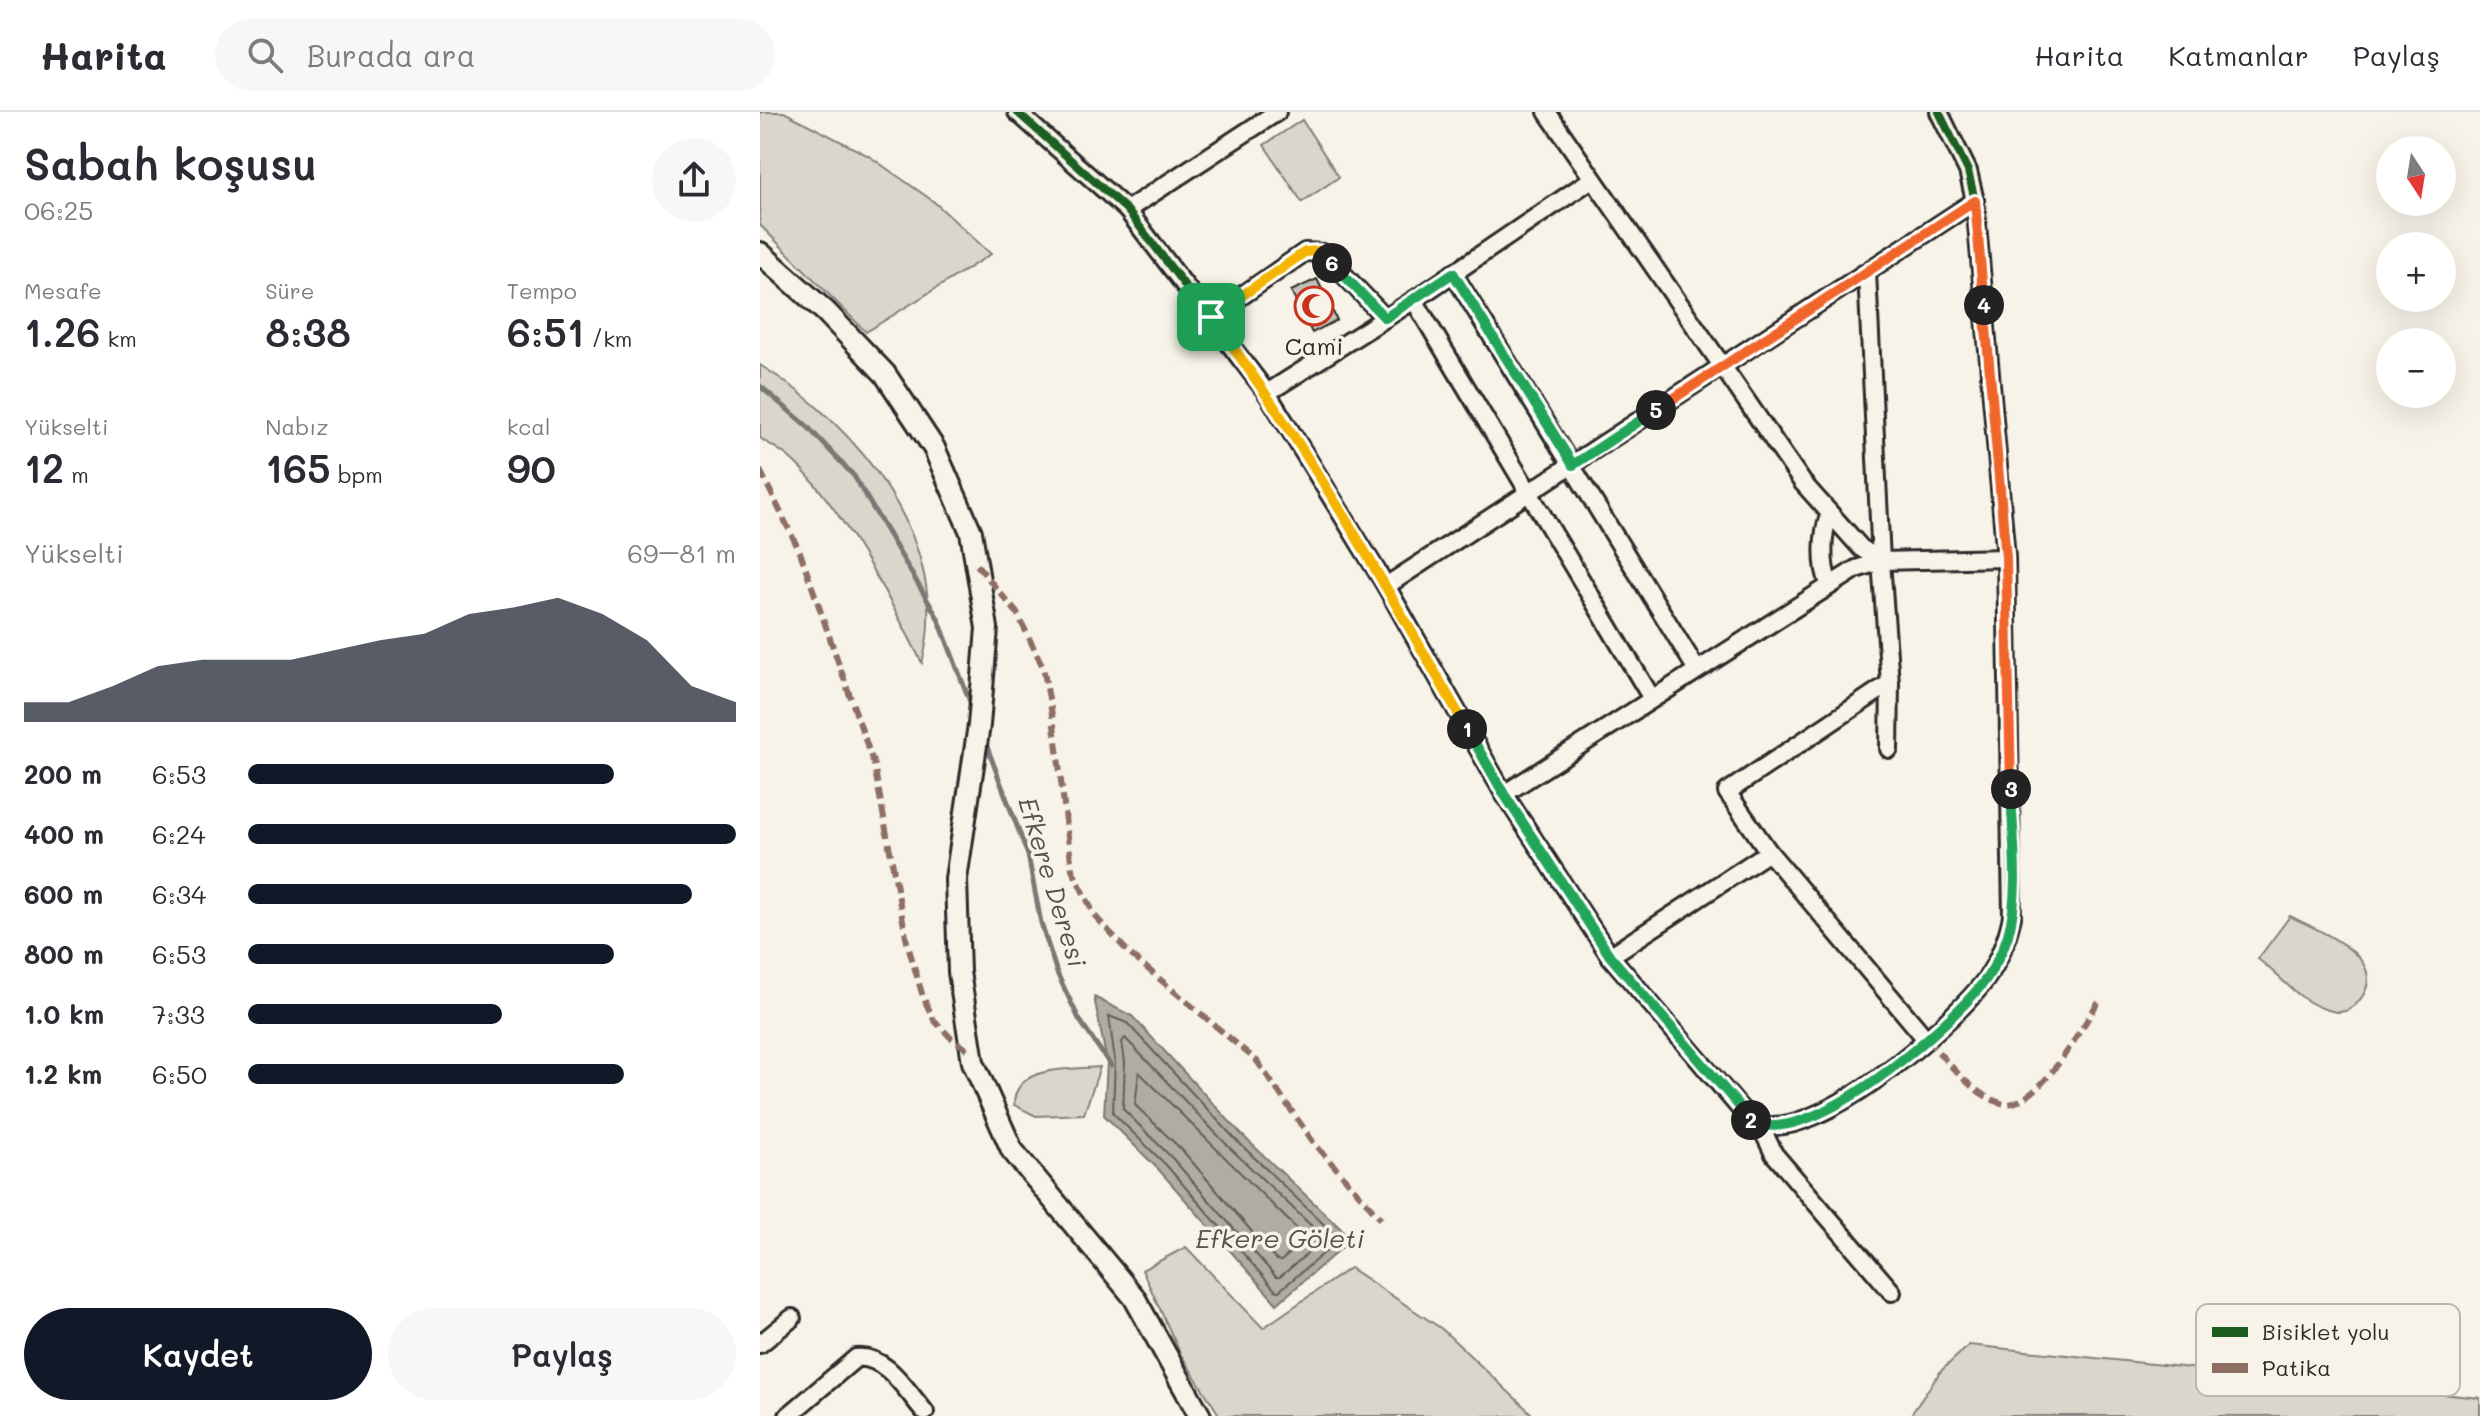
<!DOCTYPE html>
<html lang="tr">
<meta charset="utf-8">
<style>
:root{--surface:#fff;--page:#f7f7f7;--text:#2b2b33;--muted:#7c7c81;--line:#e1e1e2;--accent:#111827}
body{margin:0;font-family:Mali,sans-serif;background:var(--page);color:var(--text);height:100vh;display:flex;flex-direction:column;font-size:30px;white-space:nowrap}
*{box-sizing:border-box;margin:0}
p{font-size:26px;color:var(--muted)}
.icon{flex:none;width:44px;height:44px;fill:none;stroke:currentColor;stroke-width:2;stroke-linecap:round;stroke-linejoin:round}
.map{position:relative;flex:1;overflow:hidden}
.drawer{display:flex;flex-direction:column;background:var(--surface);width:760px}
.drawer>*{flex:none}
.needle{width:52px;rotate:168deg}
.tools{position:absolute;left:1616px;top:24px;display:grid;gap:16px}
.tools a{display:grid;place-items:center;width:80px;height:80px;border-radius:50%;background:var(--surface);box-shadow:0 8px 32px #0002;font-size:40px}
.pin{position:absolute;display:grid;place-items:center;width:68px;height:68px;color:#fff;margin:-34px;border-radius:16px;box-shadow:0 4px 12px #0006}
.km{position:absolute;width:40px;height:40px;margin:-20px;border-radius:50%;background:#222;color:#fff;font-size:22px;line-height:40px;text-align:center}
.round{display:grid;place-items:center;flex:none;width:84px;height:84px;border-radius:42px;background:var(--page)}
.head{display:flex;align-items:center;justify-content:space-between;height:136px;padding:0 24px}
h1{font-size:44px;font-weight:600;line-height:60px}
.stats{display:grid;grid-template-columns:repeat(3,1fr);gap:12px;height:136px;padding:8px 24px}
.stats div{display:grid;align-content:center}
.stats b{font-size:40px;font-weight:600}
.stats small{font-size:22px;font-weight:400}
.stats p{font-size:22px}
.chart{height:224px;padding:16px 24px}
.chart p{display:flex;justify-content:space-between}
.chart svg{width:100%;height:144px;margin-top:8px;fill:var(--accent);opacity:.7}
.action{display:flex;gap:16px;margin-top:auto;padding:16px 24px}
.action a{flex:1;height:92px;border-radius:48px;background:var(--accent);color:#fff;font-size:32px;font-weight:600;line-height:92px;text-align:center}
.action a+a{background:var(--page);color:var(--text)}
ul{padding:0 24px;list-style:none;font-size:26px}
li{display:grid;grid-template-columns:128px 96px 1fr;align-items:center;height:60px}
li i{height:20px;border-radius:10px;background:var(--accent)}
header{display:flex;align-items:center;gap:48px;box-sizing:border-box;height:112px;padding:0 40px;background:var(--surface);border-bottom:2px solid var(--line)}
header strong{font-size:38px}
nav{display:flex;gap:44px;margin-inline-start:auto;font-size:28px}
.search{width:560px;height:72px;background:var(--page);display:flex;align-items:center;gap:20px;box-sizing:border-box;padding:0 28px;border-radius:44px;color:var(--muted);font-size:30px}
main{display:flex;flex:1;min-height:0}
.map>svg:first-child{display:block}
.green{fill:#dad6cc;stroke:#82807c;stroke-width:2}
.water{fill:#afaca4;stroke:#7a7874;stroke-width:2}
.lines{fill:none;stroke-linecap:round;stroke-linejoin:round}
.shore{stroke:#605f5b;stroke-width:2}
.stream{stroke:#7a7874;stroke-width:5}
.building{fill:#c4c1b9;stroke:#2b2b2b;stroke-width:2}
.minor-casing{stroke:#2b2b2b;stroke-width:22}
.tertiary-casing{stroke:#2b2b2b;stroke-width:26}
.minor{stroke:#f7f3e8;stroke-width:16}
.tertiary{stroke:#f7f3e8;stroke-width:20}
.quiet{stroke:#8d6e63;stroke-width:6;stroke-dasharray:12 6;stroke-linecap:butt}
.cycleway-casing{stroke:#f7f3e8;stroke-width:13}
.cycleway{stroke:#1b5e20;stroke-width:8}
.split-1-casing{stroke:#fff;stroke-width:16}
.split-2-casing{stroke:#fff;stroke-width:16}
.split-3-casing{stroke:#fff;stroke-width:16}
.split-4-casing{stroke:#fff;stroke-width:16}
.split-5-casing{stroke:#fff;stroke-width:16}
.split-6-casing{stroke:#fff;stroke-width:16}
.split-7-casing{stroke:#fff;stroke-width:16}
.split-1{stroke:#f5b400;stroke-width:10}
.split-2{stroke:#22a559;stroke-width:10}
.split-3{stroke:#22a559;stroke-width:10}
.split-4{stroke:#f0652b;stroke-width:10}
.split-5{stroke:#f0652b;stroke-width:10}
.split-6{stroke:#22a559;stroke-width:10}
.split-7{stroke:#f5b400;stroke-width:10}
.labels{text-anchor:middle;dominant-baseline:central;stroke-width:7;stroke-linejoin:round;paint-order:stroke}
.poi-label{font-size:24px;fill:#2b2b2b;stroke:#f7f3e8}
.water-label{font-size:26px;font-style:italic;fill:#53524f;stroke:#f7f3e8}
.key{fill:#f7f3e8;stroke:#bab7af;stroke-width:2}
.key-label{font-size:22px;fill:#2b2b2b}
</style>
<header>
<strong>Harita</strong>
<div class="search"><svg class="icon" aria-label="search" viewBox="0 0 24 24"><circle cx="10" cy="10" r="6"/><path d="M15 15l6 6"/></svg>Burada ara</div>
<nav><a>Harita</a><a>Katmanlar</a><a>Paylaş</a></nav>
</header>
<main>
<section class="drawer">
<div class="head"><div><h1>Sabah koşusu</h1><p>06:25</p></div><a class="round"><svg class="icon" aria-label="share" viewBox="0 0 24 24"><path d="M12 15V3M7 8l5-5 5 5M5 13v7h14v-7"/></svg></a></div>
<div class="stats">
<div><p>Mesafe</p><b>1.26<small> km</small></b></div>
<div><p>Süre</p><b>8:38</b></div>
<div><p>Tempo</p><b>6:51<small> /km</small></b></div>
</div>
<div class="stats">
<div><p>Yükselti</p><b>12<small> m</small></b></div>
<div><p>Nabız</p><b>165<small> bpm</small></b></div>
<div><p>kcal</p><b>90</b></div>
</div>
<div class="chart"><p><span>Yükselti</span>69–81 m</p>
<svg viewBox="0 0 160 44" preserveAspectRatio="none"><path d="M0 44V38L10 38L20 33L30 27L40 25L50 25L60 25L70 22L80 19L90 17L100 11L110 9L120 6L130 11L140 19L150 33L160 38V44z"/></svg>
</div>
<ul>
<li><b>200 m</b>6:53<i style="width:75%"></i></li>
<li><b>400 m</b>6:24<i style="width:100%"></i></li>
<li><b>600 m</b>6:34<i style="width:91%"></i></li>
<li><b>800 m</b>6:53<i style="width:75%"></i></li>
<li><b>1.0 km</b>7:33<i style="width:52%"></i></li>
<li><b>1.2 km</b>6:50<i style="width:77%"></i></li>
</ul>
<div class="action"><a>Kaydet</a><a>Paylaş</a></div>
</section>
<div class="map">
<svg width="1720" height="1304" viewBox="0 0 1720 1304">
<rect width="100%" height="100%" fill="#f7f3e8"/>
<filter id="ink" filterUnits="userSpaceOnUse"><feTurbulence type="fractalNoise" baseFrequency=".0125" numOctaves="2"/><feDisplacementMap in="SourceGraphic" scale="16" xChannelSelector="R" yChannelSelector="G"/><feConvolveMatrix kernelMatrix="1 2 1 2 8 2 1 2 1" color-interpolation-filters="sRGB"/></filter>
<g filter="url(#ink)">
<!-- green -->
<g class="green">
<polygon points="0,0 24,0 109,44 173,89 231,142 106,220 0,113"/>
<polygon points="542,8 579,65 542,90 504,33"/>
<path d="M0,253C98,313 194,431 162,551C132,491 81,392 31,347C22,339 10,333 0,326Z"/>
<path d="M1530,804C1558,819 1634,846 1599,889C1593,897 1583,902 1572,899C1540,892 1522,865 1498,847Z"/>
<path d="M340,955L324,1002L276,1004L254,993C254,952 311,958 340,955Z"/>
<polygon points="426,1135 503,1216 590,1156 682,1217 774,1304 460,1304 421,1243 382,1158"/>
<polygon points="1209,1233 1720,1286 1720,1304 1150,1304 1181,1259"/>
</g>
<!-- water -->
<polygon class="water" points="334,885 372,904 483,1024 592,1127 517,1192 400,1059 344,1003 347,950"/>
<g class="lines">
<!-- shore -->
<g class="shore">
<polygon points="349,904 367,911 477,1029 577,1125 577,1130 519,1179 515,1178 406,1053 353,1001 355,949"/>
<polygon points="365,926 470,1036 562,1124 562,1129 520,1165 516,1165 413,1047 363,997 365,950 362,930"/>
<polygon points="379,960 544,1124 544,1129 521,1149 516,1148 422,1038 375,993"/>
</g>
<!-- stream -->
<g class="stream">
<polyline points="0,274 47,314 94,364 178,506 212,595"/>
<polyline points="224,627 268,743 281,811 297,861 319,907 351,954"/>
</g>
</g>
<!-- building -->
<polygon class="building" points="557,167 577,208 552,221 531,179"/>
<g class="lines">
<!-- minor casing -->
<g class="minor-casing">
<g id="minor">
<path d="M257,0L367,98L507,281L626,474L744,682L850,844L991,1009C1047,1041 1194,911 1226,867C1240,848 1247,827 1252,805L1246,446L1215,89L1208,59L1179,0"/>
<polyline points="787,0 1043,371 1101,436 1121,449 1130,571 1129,637"/>
<polyline points="367,98 517,0"/>
<polyline points="1107,160 1121,449"/>
<polyline points="693,161 937,558"/>
<polyline points="654,188 891,585"/>
<polyline points="451,205 545,140 563,141 625,206"/>
<polyline points="507,281 654,188 832,67"/>
<path d="M1069,471C1061,454 1062,422 1069,404"/>
<polyline points="626,474 1215,89"/>
<polyline points="1130,571 967,680 1009,740 1166,927"/>
<polyline points="744,682 1096,457 1121,449 1246,446"/>
<polyline points="850,844 1009,740"/>
<polyline points="1001,1015 1014,1042 1132,1180"/>
<polyline points="0,1232 32,1206"/>
<path d="M28,1304L96,1246C126,1242 147,1280 165,1300"/>
</g>
</g>
<!-- tertiary casing -->
<g class="tertiary-casing">
<polyline id="tertiary" points="0,141 66,200 125,262 174,336 211,420 227,516 219,613 196,767 199,860 213,950 252,1038 374,1185 440,1304"/>
</g>
<!-- minor -->
<use href="#minor" class="minor"/>
<!-- tertiary -->
<use href="#tertiary" class="tertiary"/>
<!-- quiet -->
<g class="quiet">
<polyline points="0,358 40,440 114,653 147,830 163,885 174,908 191,926 211,940"/>
<polyline points="217,453 257,501 283,555 294,613 312,757 335,804 370,842 497,949 554,1031 621,1107"/>
<path d="M1166,927C1187,948 1211,982 1241,991C1277,1001 1322,914 1339,889"/>
</g>
<!-- cycleway casing -->
<g class="cycleway-casing">
<path id="cycleway" d="M257,0L367,98L507,281L626,474L744,682L850,844L991,1009C1047,1041 1194,911 1226,867C1240,848 1247,827 1252,805L1246,446L1215,89L1208,59L1179,0"/>
</g>
<!-- cycleway -->
<use href="#cycleway" class="cycleway"/>
</g>
</g>
<g class="lines" filter="url(#ink)">
<!-- split-1 casing -->
<g class="split-1-casing">
<path id="split-1" d="M451,205C548,335 627,476 707,617"/>
</g>
<!-- split-2 casing -->
<g class="split-2-casing">
<polyline id="split-2" points="707,617 744,682 850,844 991,1008"/>
</g>
<!-- split-3 casing -->
<g class="split-3-casing">
<path id="split-3" d="M991,1008C1045,1043 1194,911 1226,867C1235,854 1243,839 1248,823C1261,778 1252,723 1251,677"/>
</g>
<!-- split-4 casing -->
<g class="split-4-casing">
<polyline id="split-4" points="1224,193 1246,446 1251,677"/>
</g>
<!-- split-5 casing -->
<g class="split-5-casing">
<polyline id="split-5" points="896,298 1215,89 1224,193"/>
</g>
<!-- split-6 casing -->
<g class="split-6-casing">
<polyline id="split-6" points="572,151 625,206 693,161 813,353 896,298"/>
</g>
<!-- split-7 casing -->
<g class="split-7-casing">
<polyline id="split-7" points="451,205 545,140 559,139 572,151"/>
</g>
<!-- split-1 -->
<use href="#split-1" class="split-1"/>
<!-- split-2 -->
<use href="#split-2" class="split-2"/>
<!-- split-3 -->
<use href="#split-3" class="split-3"/>
<!-- split-4 -->
<use href="#split-4" class="split-4"/>
<!-- split-5 -->
<use href="#split-5" class="split-5"/>
<!-- split-6 -->
<use href="#split-6" class="split-6"/>
<!-- split-7 -->
<use href="#split-7" class="split-7"/>
</g>
<!-- icons -->
<defs>
<g id="mosque-ring" transform="scale(2)"><circle r="9.5" fill="#f7f3e8" stroke="#c8321e" stroke-width="1.5"/><path d="M3.5-4.9A6 6 0 1 0 3.5 4.9A5 5 0 1 1 3.5-4.9Z" fill="#c8321e"/></g>
</defs>
<g fill-rule="evenodd">
<use href="#mosque-ring" x="554" y="194"/>
</g>
<g class="labels">
<!-- poi labels -->
<g class="poi-label">
<text x="554" y="233">Cami</text>
</g>
<!-- water labels -->
<g class="water-label">
<text transform="translate(293 770) rotate(73)">Efkere Deresi</text>
<text x="520" y="1126">Efkere Göleti</text>
</g>
</g>
<!-- legend -->
<rect x="1436" y="1192" width="264" height="92" rx="12" class="key"/>
<rect x="1452" y="1215" width="36" height="10" fill="#1b5e20"/>
<rect x="1452" y="1251" width="36" height="10" fill="#8d6e63"/>
<g class="key-label">
<text x="1502" y="1228">Bisiklet yolu</text>
<text x="1502" y="1264">Patika</text>
</g>
</svg>
<div class="tools">
<a><svg class="needle" viewBox="-14 -14 28 28"><path d="M0-13l5 13h-10z" fill="#e53935"/><path d="M0 13l5-13h-10z" fill="#7c7c81"/></svg></a>
<a>+</a>
<a>−</a>
</div>
<div class="pin" style="left:451px;top:205px;background:#1e9e55"><svg class="icon" aria-label="arrive" viewBox="0 0 24 24"><path d="M6 21V4h12l-3 4 3 4H6"/></svg></div>
<b class="km" style="left:707px;top:617px">1</b>
<b class="km" style="left:991px;top:1008px">2</b>
<b class="km" style="left:1251px;top:677px">3</b>
<b class="km" style="left:1224px;top:193px">4</b>
<b class="km" style="left:896px;top:298px">5</b>
<b class="km" style="left:572px;top:151px">6</b>
</div>
</main>
